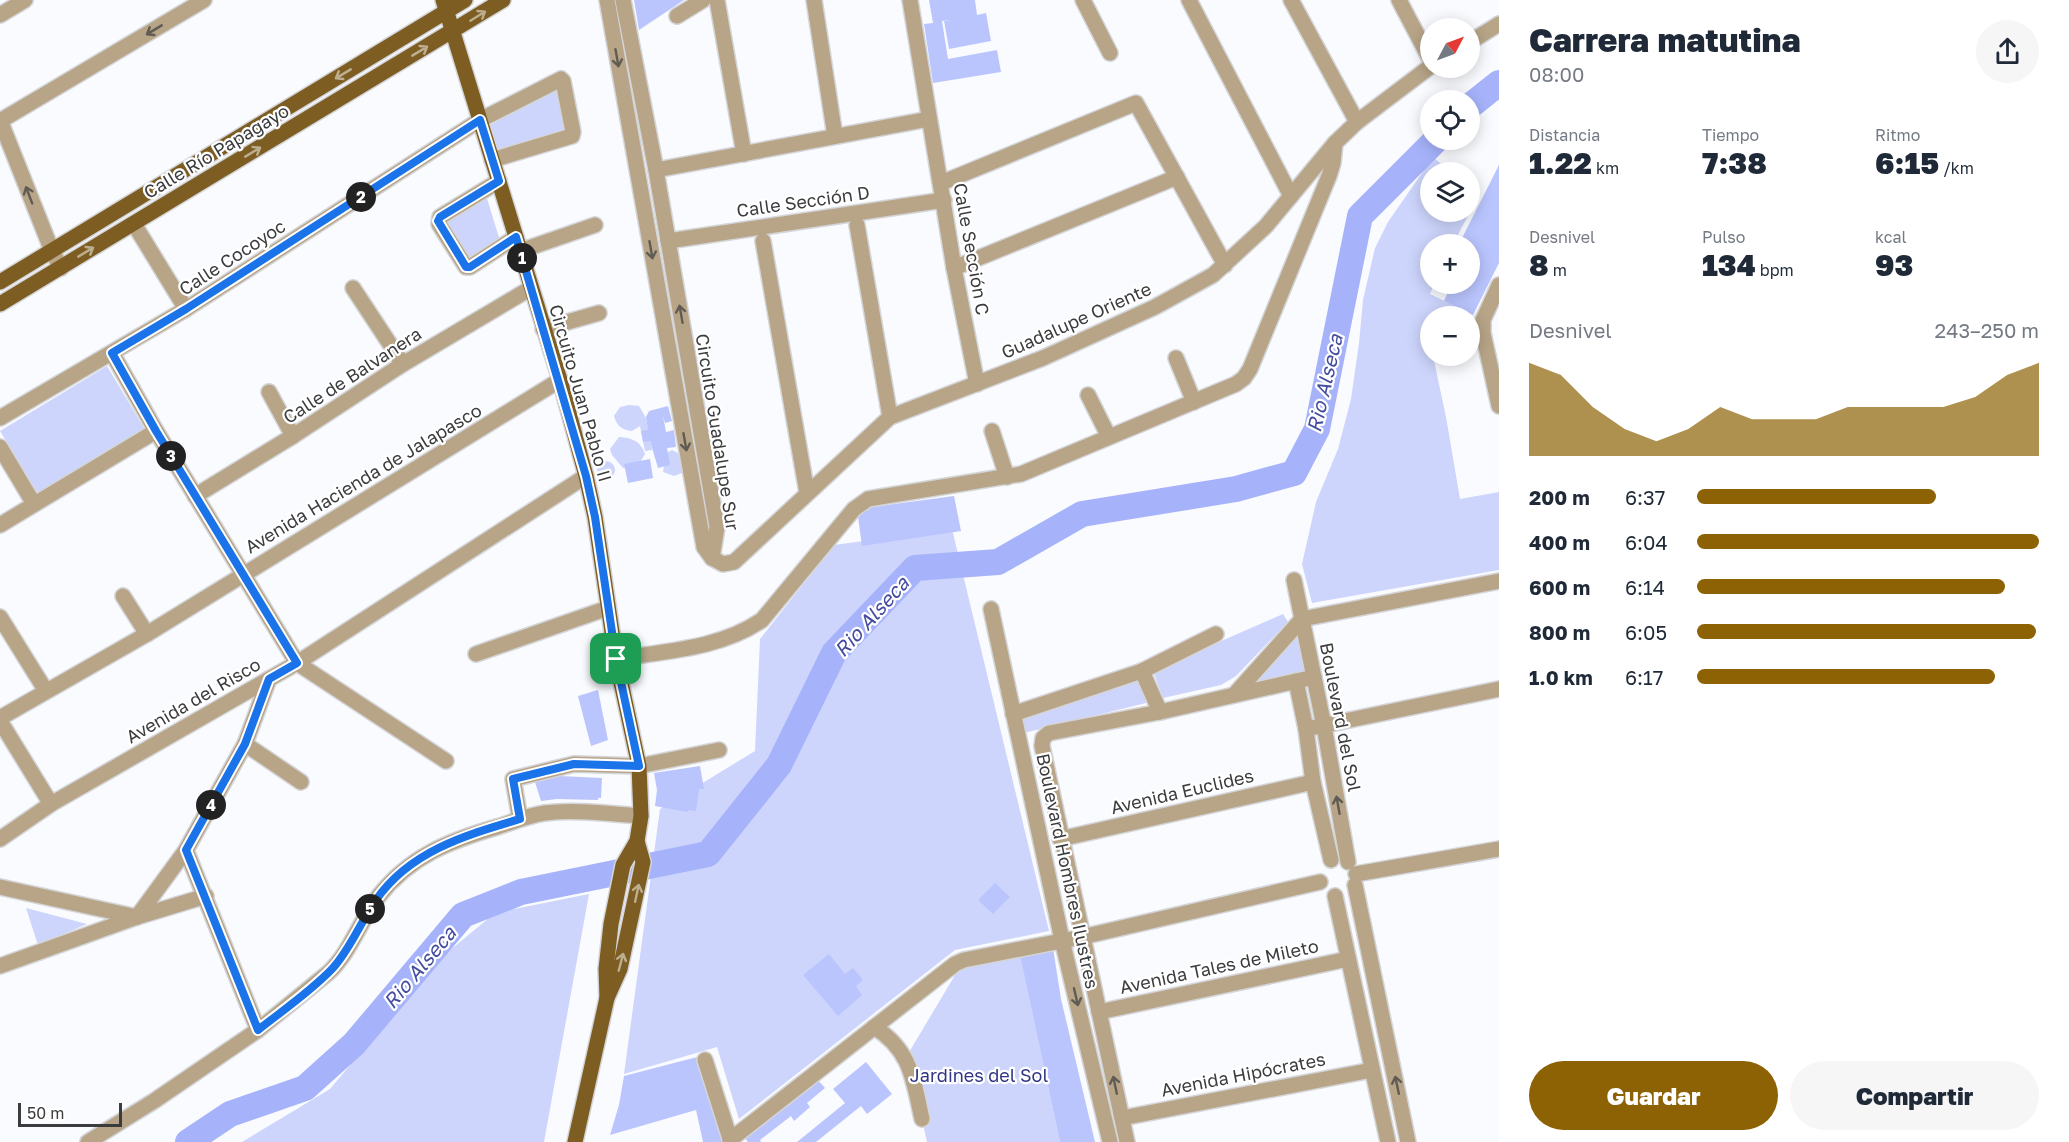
<!DOCTYPE html>
<html lang="es">
<meta charset="utf-8">
<style>
:root{--surface:#fff;--page:#f6f6f7;--text:#1f2937;--muted:#747a83;--accent:#8c6205}
body{margin:0;font-family:"Golos Text",sans-serif;background:var(--page);color:var(--text);height:100vh;display:flex;flex-direction:column;font-size:22px;white-space:nowrap}
*{box-sizing:border-box;margin:0}
p{font-size:20px;color:var(--muted)}
.icon{flex:none;width:33px;height:33px;fill:none;stroke:currentColor;stroke-width:2;stroke-linecap:round;stroke-linejoin:round}
.map{position:relative;flex:1;overflow:hidden}
.sheet{display:flex;flex-direction:column;background:var(--surface);width:570px}
.sheet>*{flex:none}
.needle{width:39px;rotate:49deg}
.tools{position:absolute;left:1420px;top:18px;display:grid;gap:12px}
.tools a{display:grid;place-items:center;width:60px;height:60px;border-radius:50%;background:var(--surface);box-shadow:0 3px 15px #0003;font-size:30px}
.scale{position:absolute;left:18px;bottom:15px;width:104px;box-sizing:border-box;padding-left:6px;border:3px solid #3b3c3e;border-top:0;font-size:16px;line-height:21px;white-space:nowrap;color:#3b3c3e;-webkit-text-stroke:4px #fff;paint-order:stroke}
.pin{position:absolute;display:grid;place-items:center;width:51px;height:51px;color:#fff;margin:-26px;border-radius:12px;box-shadow:0 3px 9px #0006}
.km{position:absolute;width:30px;height:30px;margin:-15px;border-radius:50%;background:#222;color:#fff;font-size:16px;line-height:30px;text-align:center}
.round{display:grid;place-items:center;flex:none;width:63px;height:63px;border-radius:32px;background:var(--page)}
.headline{display:flex;align-items:center;justify-content:space-between;height:102px;padding:0 30px}
h1{font-size:33px;font-weight:800;line-height:45px}
.figures{display:grid;grid-template-columns:repeat(3,1fr);gap:9px;height:102px;padding:6px 30px}
.figures div{display:grid;align-content:center}
.figures b{font-size:30px;font-weight:800}
.figures small{font-size:16px;font-weight:400}
.figures p{font-size:16px}
.chart{height:168px;padding:12px 30px}
.chart p{display:flex;justify-content:space-between}
.chart svg{width:100%;height:108px;margin-top:6px;fill:var(--accent);opacity:.7}
.cta{display:flex;gap:12px;margin-top:auto;padding:12px 30px}
.cta a{flex:1;height:69px;border-radius:36px;background:var(--accent);color:#fff;font-size:24px;font-weight:800;line-height:69px;text-align:center}
.cta a+a{background:var(--page);color:var(--text)}
ul{padding:0 30px;list-style:none;font-size:20px}
li{display:grid;grid-template-columns:96px 72px 1fr;align-items:center;height:45px}
li i{height:15px;border-radius:8px;background:var(--accent)}
main{display:flex;flex:1;min-height:0}
.map>svg:first-child{display:block}
.green{fill:#cdd5fc}
.lines{fill:none;stroke-linecap:round;stroke-linejoin:round}
.river{stroke:#a6b3fa;stroke-width:26}
.building{fill:#bac5fe}
.minor-casing{stroke:#d4d5d8;stroke-width:18}
.major-casing{stroke:#d4d5d8;stroke-width:18}
.minor{stroke:#b8a588;stroke-width:15}
.major{stroke:#7e5d22;stroke-width:15}
.oneway{stroke:#beae90}
.oneway2{stroke:#605c54}
.route-casing{stroke:#fff;stroke-width:12}
.route{stroke:#1a73e8;stroke-width:8}
.labels{text-anchor:middle;dominant-baseline:central;stroke-width:4.5;stroke-linejoin:round;paint-order:stroke}
.street-label{font-size:18px;fill:#3b3c3e;stroke:#fff}
.park-label{font-size:18px;fill:#313585;stroke:#fff}
.water-label{font-size:20px;font-style:italic;fill:#444c9e;stroke:#fff}
</style>
<main>
<div class="map">
<svg width="1499" height="1142" viewBox="0 0 1499 1142">
<rect width="100%" height="100%" fill="#fafbff"/>
<!-- green -->
<g class="green">
<polygon points="560,82 570,134 495,156 486,128"/>
<polygon points="1433,157 1451,172 1431,172 1431,212 1470,212 1470,189 1478,197 1453,244 1431,244 1431,284 1434,284 1430,294 1469,313 1468,316 1431,316 1431,335 1429,336 1431,356 1433,356 1446,417 1460,499 1499,492 1499,570 1312,603 1302,564 1316,502 1338,449 1351,399 1359,343 1363,300 1375,248 1388,222"/>
<polygon points="485,192 501,244 466,264 440,221"/>
<polygon points="107,366 147,433 40,497 0,431"/>
<path d="M629,405L639,406L646,418L652,450L645,451L640,426L632,431C622,430 617,426 614,416L620,407Z"/>
<path d="M619,437C633,438 640,441 645,454L637,467L623,468L612,455L610,449Z"/>
<polygon points="672,450 678,453 684,462 682,473 674,476 663,472 666,453"/>
<circle cx="606" cy="470" r="9"/>
<polygon points="952,529 1049,931 955,950 739,1119 717,1047 624,1074 660,809 755,751 760,639 834,545"/>
<polygon points="1283,614 1288,622 1236,676 1221,685 1163,698 1153,671"/>
<polygon points="1298,636 1305,671 1252,685"/>
<polygon points="1140,679 1146,703 1024,733 1021,719"/>
<polygon points="589,894 544,1142 242,1142 330,1089 437,961 495,913"/>
<polygon points="26,908 87,924 38,945"/>
<polygon points="1019,949 1060,1142 927,1142 911,1069 905,1059 964,960"/>
</g>
<g class="lines">
<!-- river -->
<g class="river">
<polyline points="1470,106 1499,83"/>
<polyline points="188,1142 230,1114 305,1088 354,1044 463,915 521,892 708,854 779,765 834,653 915,568 998,562 1082,514 1236,489 1294,473 1317,429 1360,216 1436,140"/>
</g>
</g>
<!-- building -->
<g class="building">
<polygon points="634,0 684,0 639,30"/>
<polygon points="929,0 975,0 977,15 986,13 991,41 949,49 944,21 950,20 942,21 948,59 997,50 1001,72 933,83 924,24 933,23"/>
<polygon points="1499,165 1499,263 1473,315 1444,301 1450,287 1457,290 1460,284 1470,284 1470,244 1459,244"/>
<polygon points="1437,356 1454,356 1446,365"/>
<polygon points="668,406 672,421 665,423 663,416 666,432 674,430 676,447 667,448 670,465 658,468 650,441 643,442 641,431 648,430 646,417 649,411"/>
<polygon points="650,459 653,478 628,483 624,464"/>
<polygon points="954,496 961,531 862,546 857,509"/>
<polygon points="598,690 608,740 591,746 578,696"/>
<polygon points="700,766 704,789 699,789 696,811 689,810 687,812 655,806 657,790 654,773"/>
<polygon points="560,776 602,778 601,798 598,798 598,800 557,799 541,801 535,782"/>
<polygon points="995,883 1010,897 993,914 978,900"/>
<polygon points="1053,948 1061,999 1095,1142 1060,1142 1020,955"/>
<polygon points="829,954 845,974 853,968 863,980 856,986 862,995 838,1016 803,975"/>
<polygon points="701,1056 725,1142 703,1142 696,1110 610,1135 619,1105 624,1076"/>
<polygon points="866,1062 892,1094 867,1114 861,1106 816,1142 797,1142 845,1103 833,1089"/>
<polygon points="817,1079 825,1088 807,1103 810,1107 794,1121 791,1116 760,1140 761,1142 748,1142 744,1137"/>
</g>
<g class="lines">
<!-- minor casing -->
<g class="minor-casing">
<g id="minor">
<polyline points="607,0 704,547 712,558 723,564 734,562 890,417 1043,358 1155,307 1213,275 1266,226 1335,143 1357,122 1431,66"/>
<polyline points="623,0 656,170 717,527 712,558"/>
<polyline points="717,0 744,154"/>
<polyline points="814,0 835,136"/>
<polyline points="910,0 954,268 977,384"/>
<polyline points="1083,0 1110,53"/>
<polyline points="1189,0 1291,196"/>
<polyline points="1291,0 1357,122"/>
<polyline points="1399,0 1431,61"/>
<polyline points="0,15 25,0"/>
<polyline points="677,16 703,0"/>
<polyline points="1470,42 1499,24"/>
<polyline points="0,120 52,251 61,268"/>
<polyline points="0,121 204,0"/>
<polyline points="656,170 929,119"/>
<polyline points="499,181 440,217 439,224 466,267 470,267 516,237"/>
<polyline points="941,183 1136,103 1225,265"/>
<polyline points="134,224 186,309"/>
<polyline points="857,225 890,417"/>
<polyline points="668,241 944,200"/>
<polyline points="763,241 807,493"/>
<polyline points="520,251 595,225"/>
<polyline points="954,268 1177,177"/>
<polyline points="1499,285 1483,320 1483,333 1499,406"/>
<polyline points="353,288 403,364"/>
<polyline points="543,329 599,313"/>
<polyline points="112,353 156,431 297,663 446,761"/>
<polyline points="1176,358 1194,402"/>
<polyline points="269,392 293,436"/>
<polyline points="1088,395 1109,437"/>
<polyline points="0,418 186,309 480,120 561,79 563,81 573,132 572,136 492,160"/>
<polyline points="992,431 1007,477"/>
<polyline points="0,447 34,504"/>
<polyline points="195,496 293,436 403,364 531,288"/>
<polyline points="0,525 156,431"/>
<polyline points="1294,580 1324,726 1348,862"/>
<polyline points="123,596 147,634"/>
<polyline points="991,609 1062,940 1110,1142"/>
<polyline points="0,617 46,691"/>
<polyline points="476,654 608,608"/>
<path d="M616,659C665,651 720,649 762,620L854,509L868,499L1021,474L1236,384L1244,378L1250,369L1329,176L1333,163L1335,143"/>
<polyline points="1142,671 1160,712"/>
<polyline points="1296,681 1306,729 1313,782 1331,860"/>
<polyline points="1234,695 1302,619 1499,581"/>
<polyline points="1013,714 1142,671 1216,634"/>
<polyline points="0,718 147,634 560,380"/>
<polyline points="0,721 51,804"/>
<polyline points="1306,729 1499,689"/>
<polyline points="245,744 301,782"/>
<polyline points="520,819 513,779 574,764 639,766 719,750"/>
<polyline points="0,839 51,804 297,663 586,476"/>
<polyline points="1060,839 1313,782"/>
<polyline points="186,850 258,1030"/>
<polyline points="1356,874 1499,849"/>
<polyline points="1355,885 1408,1142"/>
<polyline points="0,887 137,917"/>
<polyline points="1335,896 1388,1142"/>
<polyline points="137,917 186,850 245,744 269,679"/>
<polyline points="0,966 137,917 206,896"/>
<polyline points="1099,1012 1348,959"/>
<path d="M874,1027C911,1050 913,1079 922,1119"/>
<polyline points="705,1060 731,1142"/>
<polyline points="1122,1118 1372,1070"/>
<polyline points="730,1140 955,964 964,960 1082,937 1320,882"/>
<path d="M88,1142L154,1101L258,1030L328,973C350,953 360,921 378,897C410,856 449,841 497,827C513,822 529,815 545,813C576,809 610,814 641,816"/>
<polyline points="1127,1142 1042,746 1043,738 1049,733 1160,712 1314,677"/>
</g>
</g>
<!-- major casing -->
<g class="major-casing">
<g id="major">
<polyline points="443,0 560,380 586,476 595,517 616,659 639,766 641,816 637,841 623,865 611,924 606,969 607,998"/>
<polyline points="0,282 465,0"/>
<polyline points="0,304 503,0"/>
<polyline points="575,1142 607,998 620,969 643,862 637,841"/>
</g>
</g>
<!-- minor -->
<use href="#minor" class="minor"/>
<!-- major -->
<use href="#major" class="major"/>
</g>
<!-- one-way arrows -->
<defs><path id="oneway-shaft" d="M-6 0H5M1.5-3L5.5 0L1.5 3" fill="none" stroke-width="1.6" stroke-linecap="round" stroke-linejoin="round" transform="scale(1.5)"/></defs>
<g class="oneway">
<use href="#oneway-shaft" transform="translate(478 16) rotate(-32)"/>
<use href="#oneway-shaft" transform="translate(420 51) rotate(-31)"/>
<use href="#oneway-shaft" transform="translate(343 74) rotate(149)"/>
<use href="#oneway-shaft" transform="translate(253 152) rotate(-31)"/>
<use href="#oneway-shaft" transform="translate(86 252) rotate(-31)"/>
<use href="#oneway-shaft" transform="translate(637 893) rotate(-78)"/>
<use href="#oneway-shaft" transform="translate(621 962) rotate(-75)"/>
</g>
<g class="oneway2">
<use href="#oneway-shaft" transform="translate(154 30) rotate(149)"/>
<use href="#oneway-shaft" transform="translate(617 58) rotate(80)"/>
<use href="#oneway-shaft" transform="translate(29 195) rotate(-111)"/>
<use href="#oneway-shaft" transform="translate(651 250) rotate(80)"/>
<use href="#oneway-shaft" transform="translate(681 314) rotate(-100)"/>
<use href="#oneway-shaft" transform="translate(685 442) rotate(80)"/>
<use href="#oneway-shaft" transform="translate(1338 805) rotate(-100)"/>
<use href="#oneway-shaft" transform="translate(1076 997) rotate(77)"/>
<use href="#oneway-shaft" transform="translate(1115 1085) rotate(-102)"/>
<use href="#oneway-shaft" transform="translate(1397 1085) rotate(-102)"/>
</g>
<g class="lines">
<!-- route casing -->
<g class="route-casing">
<path id="route" d="M480,120L499,181L440,217L438,221L466,267H470L516,237L586,476L595,517L616,659L639,766L574,764L513,779L520,819C466,835 410,851 376,900C361,921 350,950 332,969C311,991 282,1011 258,1030L186,850L245,744L269,679L297,663L156,431L112,353L186,309Z"/>
</g>
<!-- route -->
<use href="#route" class="route"/>
</g>
<g class="labels">
<!-- street labels -->
<g class="street-label">
<text transform="translate(216 151) rotate(-31)">Calle Río Papagayo</text>
<text transform="translate(803 201) rotate(-8)">Calle Sección D</text>
<text transform="translate(972 249) rotate(80)">Calle Sección C</text>
<text transform="translate(232 257) rotate(-33)">Calle Cocoyoc</text>
<text transform="translate(1076 320) rotate(-24)">Guadalupe Oriente</text>
<text transform="translate(352 375) rotate(-33)">Calle de Balvanera</text>
<text transform="translate(581 393) rotate(74)">Circuito Juan Pablo II</text>
<text transform="translate(718 432) rotate(81)">Circuito Guadalupe Sur</text>
<text transform="translate(363 478) rotate(-31)">Avenida Hacienda de Jalapasco</text>
<text transform="translate(193 700) rotate(-30)">Avenida del Risco</text>
<text transform="translate(1341 717) rotate(79)">Boulevard del Sol</text>
<text transform="translate(1182 791) rotate(-13)">Avenida Euclides</text>
<text transform="translate(1068 871) rotate(78)">Boulevard Hombres Ilustres</text>
<text transform="translate(1219 966) rotate(-12)">Avenida Tales de Mileto</text>
<text transform="translate(1243 1074) rotate(-11)">Avenida Hipócrates</text>
</g>
<!-- park labels -->
<g class="park-label">
<text x="979" y="1075">Jardines del Sol</text>
</g>
<!-- water labels -->
<g class="water-label">
<text transform="translate(1324 383) rotate(-77)">Rio Alseca</text>
<text transform="translate(871 616) rotate(-48)">Rio Alseca</text>
<text transform="translate(419 967) rotate(-50)">Rio Alseca</text>
</g>
</g>
</svg>
<div class="tools">
<a><svg class="needle" viewBox="-14 -14 28 28"><path d="M0-13l5 13h-10z" fill="#e53935"/><path d="M0 13l5-13h-10z" fill="#747a83"/></svg></a>
<a><svg class="icon" aria-label="locate" viewBox="0 0 24 24"><circle cx="12" cy="12" r="6"/><path d="M12 2v4M12 18v4M2 12h4M18 12h4"/></svg></a>
<a><svg class="icon" aria-label="layers" viewBox="0 0 24 24"><path d="M12 4l9 5-9 5-9-5zM3 14l9 5 9-5"/></svg></a>
<a>+</a>
<a>−</a>
</div>
<div class="scale">50 m</div>
<div class="pin" style="left:616px;top:659px;background:#1e9e55"><svg class="icon" aria-label="arrive" viewBox="0 0 24 24"><path d="M6 21V4h12l-3 4 3 4H6"/></svg></div>
<b class="km" style="left:522px;top:258px">1</b>
<b class="km" style="left:361px;top:197px">2</b>
<b class="km" style="left:171px;top:456px">3</b>
<b class="km" style="left:211px;top:805px">4</b>
<b class="km" style="left:370px;top:909px">5</b>
</div>
<section class="sheet">
<div class="headline"><div><h1>Carrera matutina</h1><p>08:00</p></div><a class="round"><svg class="icon" aria-label="share" viewBox="0 0 24 24"><path d="M12 15V3M7 8l5-5 5 5M5 13v7h14v-7"/></svg></a></div>
<div class="figures">
<div><p>Distancia</p><b>1.22<small> km</small></b></div>
<div><p>Tiempo</p><b>7:38</b></div>
<div><p>Ritmo</p><b>6:15<small> /km</small></b></div>
</div>
<div class="figures">
<div><p>Desnivel</p><b>8<small> m</small></b></div>
<div><p>Pulso</p><b>134<small> bpm</small></b></div>
<div><p>kcal</p><b>93</b></div>
</div>
<div class="chart"><p><span>Desnivel</span>243–250 m</p>
<svg viewBox="0 0 160 44" preserveAspectRatio="none"><path d="M0 44V6L10 11L20 24L30 33L40 38L50 33L60 24L70 29L80 29L90 29L100 24L110 24L120 24L130 24L140 20L150 11L160 6V44z"/></svg>
</div>
<ul>
<li><b>200 m</b>6:37<i style="width:70%"></i></li>
<li><b>400 m</b>6:04<i style="width:100%"></i></li>
<li><b>600 m</b>6:14<i style="width:90%"></i></li>
<li><b>800 m</b>6:05<i style="width:99%"></i></li>
<li><b>1.0 km</b>6:17<i style="width:87%"></i></li>
</ul>
<div class="cta"><a>Guardar</a><a>Compartir</a></div>
</section>
</main>
